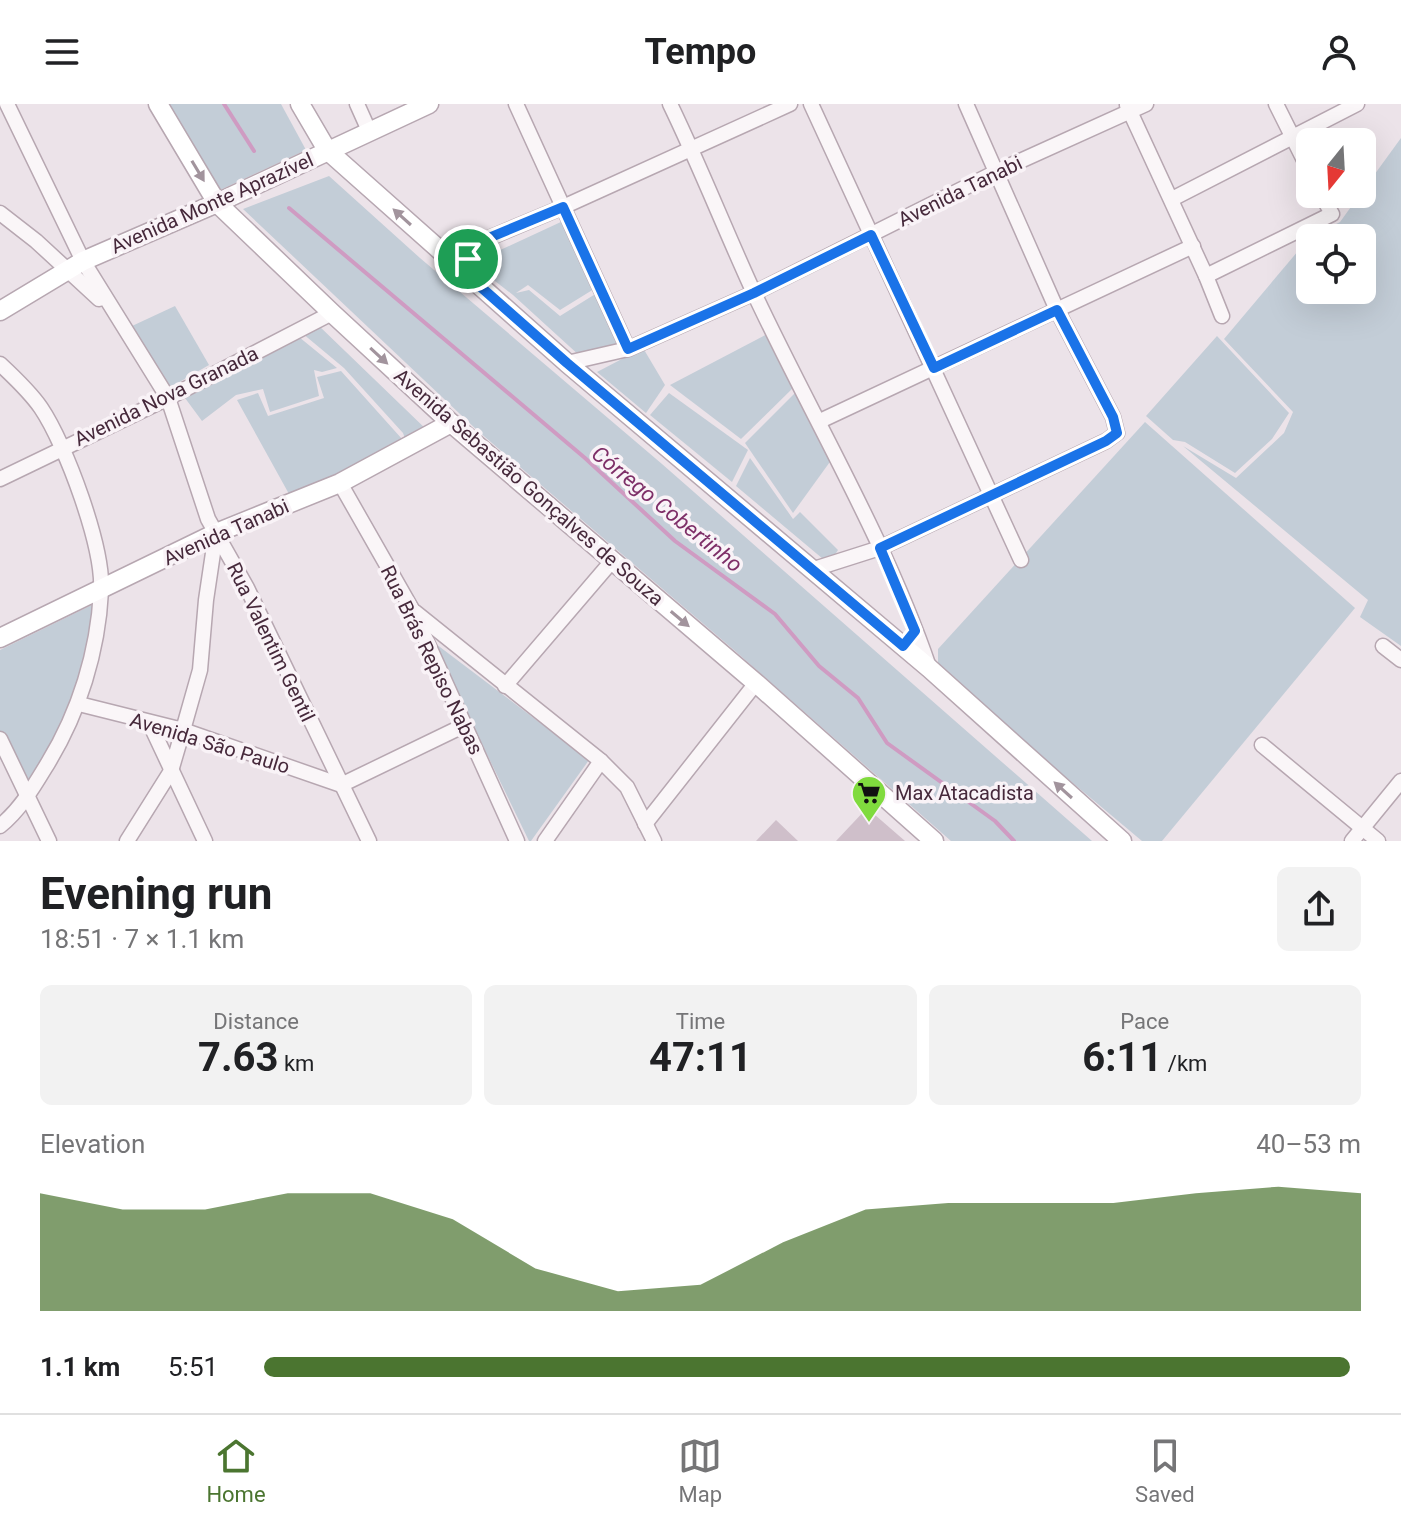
<!DOCTYPE html>
<meta charset="utf-8">
<style>
:root{--surface:#fff;--page:#f2f2f2;--text:#202124;--muted:#757577;--line:#e0e0e0;--accent:#4b7530}
body{margin:0;font-family:Roboto,sans-serif;background:var(--page);color:var(--text);height:100vh;display:flex;flex-direction:column;font-size:30px;white-space:nowrap}
*{box-sizing:border-box;margin:0}
p{font-size:26px;color:var(--muted)}
.icon{flex:none;width:44px;height:44px;fill:none;stroke:currentColor;stroke-width:2;stroke-linecap:round;stroke-linejoin:round}
.map{position:relative;height:737px;overflow:hidden}
.panel{display:flex;flex-direction:column;background:var(--surface);flex:1}
.panel>*{flex:none}
.needle{width:52px;rotate:198deg}
.tools{position:absolute;left:1296px;top:24px;display:grid;gap:16px}
.tools a{display:grid;place-items:center;width:80px;height:80px;border-radius:12px;background:var(--surface);box-shadow:0 8px 32px #0002;font-size:40px}
.pin{position:absolute;display:grid;place-items:center;width:68px;height:68px;color:#fff;margin:-34px;border:4px solid #fff;border-radius:50%;box-shadow:0 2px 8px #0007}
.round{display:grid;place-items:center;flex:none;width:84px;height:84px;border-radius:12px;background:var(--page)}
.summary{display:flex;align-items:center;justify-content:space-between;height:136px;padding:0 40px}
h1{font-size:44px;font-weight:700;line-height:60px}
.stats{display:grid;grid-template-columns:repeat(3,1fr);gap:12px;height:136px;padding:8px 40px}
.stats div{display:grid;align-content:center;border-radius:12px;background:var(--page);text-align:center}
.stats b{font-size:40px;font-weight:700}
.stats small{font-size:22px;font-weight:400}
.stats p{font-size:22px}
.chart{height:224px;padding:16px 40px}
.chart p{display:flex;justify-content:space-between}
.chart svg{width:100%;height:144px;margin-top:8px;fill:var(--accent);opacity:.7}
ul{padding:0 40px;list-style:none;font-size:26px}
li{display:grid;grid-template-columns:128px 96px 1fr;align-items:center;height:60px}
li i{height:20px;border-radius:10px;background:var(--accent)}
header{display:flex;justify-content:space-between;align-items:center;height:104px;padding:0 40px;background:var(--surface);font-size:36px;font-weight:700}
.tabs{display:flex;justify-content:space-around;align-items:center;height:112px;border-top:2px solid var(--line);background:var(--surface);font-size:22px;color:var(--muted)}
.tabs a{display:grid;justify-items:center;gap:4px}
.tabs .active{color:var(--accent)}
.map>svg:first-child{display:block}
.green{fill:#c3cdd7;fill-rule:evenodd}
.lines{fill:none;stroke-linecap:round;stroke-linejoin:round}
.stream{stroke:#cf9bc2;stroke-width:4}
.building{fill:#cfbfca}
.street-casing{stroke:#b7a7b1;stroke-width:17}
.secondary-casing{stroke:#b7a7b1;stroke-width:21}
.street{stroke:#faf6f8;stroke-width:14}
.secondary{stroke:#fff;stroke-width:18}
.oneway{fill:#a2949d}
.route-casing{stroke:#fff;stroke-width:16}
.route{stroke:#1a73e8;stroke-width:10}
.labels{text-anchor:middle;dominant-baseline:central;stroke-width:7;stroke-linejoin:round;paint-order:stroke}
.street-label{font-size:20px;fill:#46293b;stroke:#f9f3f7}
.poi-label{font-size:20px;fill:#46293b;stroke:#f9f3f7;text-anchor:start}
.water-label{font-size:22px;font-style:italic;fill:#7e2f68;stroke:#f9f3f7}
</style>
<header><svg class="icon" aria-label="menu" viewBox="0 0 24 24"><path d="M4 6h16M4 12h16M4 18h16"/></svg>Tempo<svg class="icon" aria-label="person" viewBox="0 0 24 24"><circle cx="12" cy="8" r="4"/><path d="M4 21q1-7 8-7t8 7"/></svg></header>
<div class="map">
<svg width="1401" height="737" viewBox="0 0 1401 737">
<rect width="100%" height="100%" fill="#ece3e9"/>
<!-- green -->
<g class="green">
<polygon points="165,0 281,0 306,46 220,86"/>
<path d="M1401,34V542L1360,513L1368,496L1183,342L1236,374L1284,329L1293,308L1224,235L1309,134L1340,118ZM1310,134H1362V186H1310Z"/>
<polygon points="329,72 420,154 662,360 1092,737 951,737 734,546 478,327 243,105"/>
<polygon points="563,117 594,185 560,206 528,181 516,189 529,186 560,212 597,189 619,243 581,253 513,191 472,159"/>
<polygon points="175,202 209,261 169,284 132,222"/>
<polygon points="317,220 430,329 407,340 403,329 344,264 302,229"/>
<polygon points="769,229 795,282 741,335 670,281"/>
<polygon points="1217,232 1289,309 1272,335 1235,369 1185,338 1173,336 1146,312"/>
<polygon points="299,233 337,264 322,268 314,266 319,292 270,308 263,285 236,291 202,317 185,294"/>
<polygon points="643,244 665,281 646,309 597,268"/>
<polygon points="341,267 402,335 294,399 237,296 258,289 268,312 324,294 317,273"/>
<polygon points="797,287 832,355 793,409 745,339"/>
<polygon points="669,289 748,346 732,378 650,311"/>
<polygon points="1145,318 1355,504 1162,737 1142,737 938,566 938,545"/>
<polygon points="750,354 793,415 800,408 838,446 829,460 736,382"/>
<polygon points="96,499 76,600 27,685 0,630 0,546"/>
<polygon points="432,537 589,656 531,737 529,737"/>
</g>
<g class="lines">
<!-- stream -->
<g class="stream">
<polyline points="224,0 254,47"/>
<polyline points="289,104 585,354 675,437 775,510 819,562 858,594 887,639 995,717 1014,737"/>
</g>
</g>
<!-- building -->
<g class="building">
<polygon points="867,704 905,737 836,737"/>
<polygon points="776,716 798,737 756,737"/>
</g>
<g class="lines">
<!-- street casing -->
<g class="street-casing">
<g id="street">
<polyline points="7,0 83,157 168,294 208,415 247,484 369,737"/>
<polyline points="357,0 370,29"/>
<polyline points="516,0 628,245"/>
<path d="M670,0C700,62 725,126 754,189C812,313 884,432 929,563"/>
<polyline points="811,0 1021,456"/>
<polyline points="1276,0 1310,68"/>
<polyline points="1127,1 1206,172 1222,212"/>
<polyline points="1172,95 1357,0"/>
<polyline points="0,109 36,137 99,195"/>
<polyline points="446,152 563,103 790,0"/>
<polyline points="1206,172 1332,110 1321,90"/>
<polyline points="567,259 628,245 754,189 998,67 1146,0"/>
<path d="M0,260C14,273 30,288 41,304C66,341 104,444 101,487C98,548 79,608 48,659C34,682 21,705 0,722"/>
<polyline points="820,317 1193,142"/>
<polyline points="0,375 168,294 332,209"/>
<polyline points="340,379 413,507 517,737"/>
<polyline points="814,465 880,444 1106,337 1117,329 1113,313 1057,206 966,0"/>
<polyline points="415,508 601,657 627,683 654,737"/>
<polyline points="1383,542 1401,556"/>
<polyline points="505,582 612,457"/>
<polyline points="79,600 183,626 341,681 463,622"/>
<polyline points="149,618 205,737"/>
<polyline points="0,635 49,737"/>
<polyline points="1262,641 1378,737"/>
<polyline points="645,720 756,579"/>
<polyline points="127,737 171,667 183,626 200,566 206,496 216,429"/>
<polyline points="545,737 601,657"/>
<polyline points="1352,737 1401,677"/>
</g>
</g>
<!-- secondary casing -->
<g class="secondary-casing">
<g id="secondary">
<polyline points="158,0 217,99 332,209 451,319 756,579 934,737"/>
<polyline points="300,0 327,46 567,259 929,564 1122,737"/>
<polyline points="0,207 83,157 217,99 429,0"/>
<polyline points="0,534 216,429 340,379 451,319"/>
</g>
</g>
<!-- street -->
<use href="#street" class="street"/>
<!-- secondary -->
<use href="#secondary" class="secondary"/>
</g>
<!-- one-way arrows -->
<defs><path id="oneway-solid" d="M-6-.8H1V-3.2L6.5 0L1 3.2V.8H-6Z" transform="scale(2)"/></defs>
<g class="oneway">
<use href="#oneway-solid" transform="translate(198 67) rotate(59)"/>
<use href="#oneway-solid" transform="translate(402 113) rotate(-138)"/>
<use href="#oneway-solid" transform="translate(379 252) rotate(43)"/>
<use href="#oneway-solid" transform="translate(680 515) rotate(40)"/>
<use href="#oneway-solid" transform="translate(1063 686) rotate(-138)"/>
</g>
<g class="lines">
<!-- route casing -->
<g class="route-casing">
<polygon id="route" points="563,103 628,245 754,189 871,131 934,264 1057,206 1113,313 1117,329 1106,337 880,444 915,527 903,542 567,259 466,170 468,155 479,138"/>
</g>
<!-- route -->
<use href="#route" class="route"/>
</g>
<!-- icons -->
<defs>
<g id="supermarket-pin" transform="scale(1.8)"><path d="M0 17L-7.5 6A9.5 9.5 0 1 1 7.5 6Z" fill="#80db3e" stroke="#f9f3f7"/><path d="M-6-5.5h2.5l.6 2H6L4.5 2H-2.5L-4.4-4H-6ZM-1.5 3.2a1.3 1.3 0 1 0 .1 0ZM3 3.2a1.3 1.3 0 1 0 .1 0Z" fill="#111"/></g>
</defs>
<g fill-rule="evenodd">
<use href="#supermarket-pin" x="869" y="689"/>
</g>
<g class="labels">
<!-- street labels -->
<g class="street-label">
<text transform="translate(960 87) rotate(-26)">Avenida Tanabi</text>
<text transform="translate(212 99) rotate(-24)">Avenida Monte Aprazível</text>
<text transform="translate(166 292) rotate(-26)">Avenida Nova Granada</text>
<text transform="translate(529 383) rotate(41)">Avenida Sebastião Gonçalves de Souza</text>
<text transform="translate(226 428) rotate(-24)">Avenida Tanabi</text>
<text transform="translate(271 538) rotate(64)">Rua Valentim Gentil</text>
<text transform="translate(432 556) rotate(64)">Rua Brás Repiso Nabas</text>
<text transform="translate(210 639) rotate(17)">Avenida São Paulo</text>
</g>
<!-- poi labels -->
<g class="poi-label">
<text x="895" y="689">Max Atacadista</text>
</g>
<!-- water labels -->
<g class="water-label">
<text transform="translate(667 405) rotate(39)">Córrego Cobertinho</text>
</g>
</g>
</svg>
<div class="tools">
<a><svg class="needle" viewBox="-14 -14 28 28"><path d="M0-13l5 13h-10z" fill="#e53935"/><path d="M0 13l5-13h-10z" fill="#757577"/></svg></a>
<a><svg class="icon" aria-label="locate" viewBox="0 0 24 24"><circle cx="12" cy="12" r="6"/><path d="M12 2v4M12 18v4M2 12h4M18 12h4"/></svg></a>
</div>
<div class="pin" style="left:468px;top:155px;background:#1e9e55"><svg class="icon" aria-label="arrive" viewBox="0 0 24 24"><path d="M6 21V4h12l-3 4 3 4H6"/></svg></div>
</div>
<section class="panel">
<div class="summary"><div><h1>Evening run</h1><p>18:51 · 7 × 1.1 km</p></div><a class="round"><svg class="icon" aria-label="share" viewBox="0 0 24 24"><path d="M12 15V3M7 8l5-5 5 5M5 13v7h14v-7"/></svg></a></div>
<div class="stats">
<div><p>Distance</p><b>7.63<small> km</small></b></div>
<div><p>Time</p><b>47:11</b></div>
<div><p>Pace</p><b>6:11<small> /km</small></b></div>
</div>
<div class="chart"><p><span>Elevation</span>40–53 m</p>
<svg viewBox="0 0 160 44" preserveAspectRatio="none"><path d="M0 44V8L10 13L20 13L30 8L40 8L50 16L60 31L70 38L80 36L90 23L100 13L110 11L120 11L130 11L140 8L150 6L160 8V44z"/></svg>
</div>
<ul>
<li><b>1.1 km</b>5:51<i style="width:99%"></i></li>
</ul>
</section>
<nav class="tabs">
<a class="active"><svg class="icon" aria-label="home" viewBox="0 0 24 24"><path d="M3 11l9-7 9 7M6 9v11h12V9"/></svg>Home</a>
<a><svg class="icon" aria-label="map" viewBox="0 0 24 24"><path d="M3 6l6-2 6 2 6-2v14l-6 2-6-2-6 2zM9 4v14M15 6v14"/></svg>Map</a>
<a><svg class="icon" aria-label="saved" viewBox="0 0 24 24"><path d="M7 4h10v16l-5-4-5 4z"/></svg>Saved</a>
</nav>
